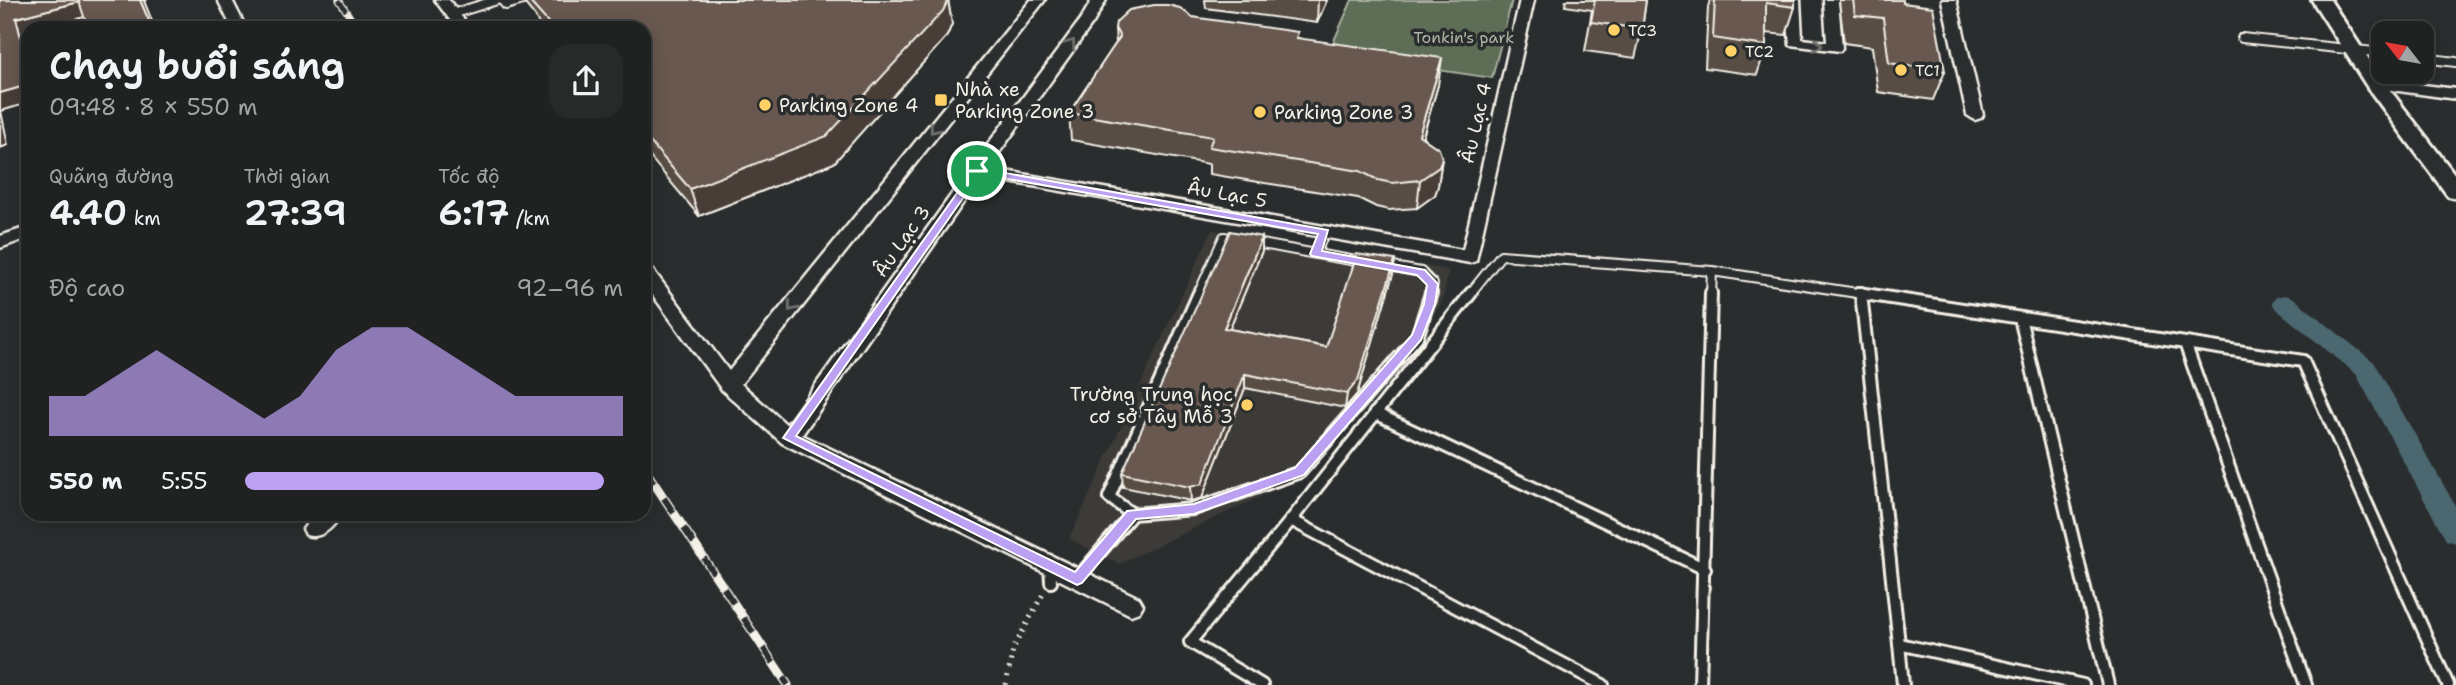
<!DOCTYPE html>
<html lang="vi">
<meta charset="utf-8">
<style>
:root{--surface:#202222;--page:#282a2a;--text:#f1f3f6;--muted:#a2a4a5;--line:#3d3f40;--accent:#bca0f2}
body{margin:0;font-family:"Shantell Sans",sans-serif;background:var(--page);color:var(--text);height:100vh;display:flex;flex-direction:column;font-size:26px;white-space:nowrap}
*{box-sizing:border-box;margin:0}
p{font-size:23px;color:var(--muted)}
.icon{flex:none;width:38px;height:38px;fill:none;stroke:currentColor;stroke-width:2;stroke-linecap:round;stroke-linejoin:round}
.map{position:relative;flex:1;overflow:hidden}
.details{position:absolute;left:21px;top:21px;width:630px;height:500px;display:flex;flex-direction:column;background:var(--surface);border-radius:21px;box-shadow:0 4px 18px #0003,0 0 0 2px var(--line)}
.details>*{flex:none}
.needle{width:46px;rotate:301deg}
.buttons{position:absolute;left:2371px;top:21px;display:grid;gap:14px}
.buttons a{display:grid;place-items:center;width:63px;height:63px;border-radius:14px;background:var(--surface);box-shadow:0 4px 18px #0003,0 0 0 2px var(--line);font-size:35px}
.pin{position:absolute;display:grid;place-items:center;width:60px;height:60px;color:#fff;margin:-30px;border:4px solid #fff;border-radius:50%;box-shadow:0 2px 7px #0007}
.round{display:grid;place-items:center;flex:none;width:74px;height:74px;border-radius:21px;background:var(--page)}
.summary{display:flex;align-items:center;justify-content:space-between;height:119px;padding:0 28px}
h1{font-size:38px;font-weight:600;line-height:52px}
.metrics{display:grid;grid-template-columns:repeat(3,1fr);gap:10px;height:119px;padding:7px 28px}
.metrics div{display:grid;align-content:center}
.metrics b{font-size:35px;font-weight:600}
.metrics small{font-size:19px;font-weight:400}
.metrics p{font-size:19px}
.chart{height:196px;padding:14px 28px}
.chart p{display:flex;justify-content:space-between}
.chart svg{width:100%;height:126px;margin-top:7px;fill:var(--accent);opacity:.7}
ul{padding:0 28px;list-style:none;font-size:23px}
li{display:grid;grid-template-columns:112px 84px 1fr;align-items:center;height:52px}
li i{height:18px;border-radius:9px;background:var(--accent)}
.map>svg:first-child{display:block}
.built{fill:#3d3a38}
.green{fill:#5d6d56;stroke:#a8af9f;stroke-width:2}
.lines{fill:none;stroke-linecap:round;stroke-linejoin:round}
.canal{fill:#4b676f;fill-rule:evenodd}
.service-far1-casing{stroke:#f4f1e8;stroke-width:12}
.service-casing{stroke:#f4f1e8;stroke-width:16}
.minor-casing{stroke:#f4f1e8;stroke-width:5}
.secondary-casing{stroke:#f4f1e8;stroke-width:6}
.path{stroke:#f4f1e8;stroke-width:5;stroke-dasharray:2 6;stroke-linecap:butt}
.service-far1{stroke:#2a2d2e;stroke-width:8}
.service{stroke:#2a2d2e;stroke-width:10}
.minor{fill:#2a2d2e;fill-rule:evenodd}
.secondary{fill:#2a2d2e;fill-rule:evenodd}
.rail-far1-casing{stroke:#f4f1e8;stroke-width:7}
.rail-casing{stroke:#f4f1e8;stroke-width:9}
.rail-far1{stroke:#2a2d2e;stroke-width:4.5;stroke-dasharray:13;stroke-linecap:butt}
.rail{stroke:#2a2d2e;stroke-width:6;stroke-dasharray:18;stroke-linecap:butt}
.wall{fill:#594d44;stroke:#f4f1e8;stroke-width:2}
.shaded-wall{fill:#493e37;stroke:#f4f1e8;stroke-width:2}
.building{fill:#68594f;stroke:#f4f1e8;stroke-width:2}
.oneway{stroke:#71726f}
.route{fill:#bca0f2;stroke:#fff;stroke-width:2;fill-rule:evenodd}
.poi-dot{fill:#ffd166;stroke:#2a2d2e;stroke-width:2.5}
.labels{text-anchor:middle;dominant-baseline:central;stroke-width:7;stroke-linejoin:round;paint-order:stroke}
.far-poi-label{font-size:16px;fill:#f4f1e8;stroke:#2a2d2e;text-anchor:start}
.far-park-label{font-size:16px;fill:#b0b6a6;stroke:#2a2d2e}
.poi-label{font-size:19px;fill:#f4f1e8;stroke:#2a2d2e;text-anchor:start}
.street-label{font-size:19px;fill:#f4f1e8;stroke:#2a2d2e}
</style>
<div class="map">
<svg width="2456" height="685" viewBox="0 0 2456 685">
<rect width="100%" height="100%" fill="#2a2d2e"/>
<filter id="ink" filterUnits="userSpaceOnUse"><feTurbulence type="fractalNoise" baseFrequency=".0143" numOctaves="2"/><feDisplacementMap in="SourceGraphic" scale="14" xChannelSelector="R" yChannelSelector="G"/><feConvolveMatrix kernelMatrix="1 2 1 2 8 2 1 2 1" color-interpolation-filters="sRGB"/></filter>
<g filter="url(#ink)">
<!-- built -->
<polygon class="built" points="1212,230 1449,270 1442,302 1419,336 1307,474 1119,564 1069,539"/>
<!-- green -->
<polygon class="green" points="1352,0 1512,0 1492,78 1328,54"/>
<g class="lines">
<!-- canal -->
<polygon class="canal" points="2284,295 2292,297 2374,362 2456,507 2456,543 2446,540 2356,374 2276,309 2272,303 2276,297"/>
<!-- service-far1 casing -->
<g class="service-far1-casing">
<g id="service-far1">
<polyline points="502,0 506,5 523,0"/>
<polyline points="452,14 497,0"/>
<polyline points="2242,38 2384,53"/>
<polyline points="2422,58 2456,62"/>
<polyline points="1324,232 1316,254 1368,263"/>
<polyline points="1382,265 1421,272 1433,284 1431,295"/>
<polyline points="1198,295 1224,237 1316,254"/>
<polyline points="1469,295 1501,255 1712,271 1870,295"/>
<polyline points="1711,295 1712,271"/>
</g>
</g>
<!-- service casing -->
<g class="service-casing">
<g id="service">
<polyline points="1858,293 2303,361 2448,685"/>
<polyline points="1861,293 1899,644 2083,685"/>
<polyline points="2020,318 2108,685"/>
<polyline points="2185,343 2306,685"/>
<polyline points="1375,413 1705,569"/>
<polyline points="1132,514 1109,497 1199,293"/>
<polyline points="1291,520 1603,685"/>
<polyline points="1050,565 1051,582"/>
<polyline points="1077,579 1132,514 1194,509 1300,472 1417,337 1431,293"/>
<polyline points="1899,644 1903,685"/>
<polyline points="1262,685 1190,642 1291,520 1471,293"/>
<polyline points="1700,685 1711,293"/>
</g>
</g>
<!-- minor casing -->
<g class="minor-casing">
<g id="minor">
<polygon points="218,0 232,0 246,28 232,28"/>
<polygon points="435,0 449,0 470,28 456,28"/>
<polygon points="1031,0 1045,0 741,384 787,425 971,167 1081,19 1092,0 1106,0 1093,23 988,168 1463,250 1520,0 1534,0 1476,261 1470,263 981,177 802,435 1139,598 1143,605 1139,612 1131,615 782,443 722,390 644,283 644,264 650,266 729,371"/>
<polygon points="1786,0 1800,0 1802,39 1827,42 1824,0 1838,0 1842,48 1840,51 1790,45"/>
<polygon points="1942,0 1956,0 1983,115 1981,118 1975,120 1967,115"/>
<polygon points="2375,79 2456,89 2456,99 2370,87 2367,84 2370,81"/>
<polygon points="28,227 28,238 0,248 0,236"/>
<path d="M315,514H341C334,527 321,540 306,535L303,529Z"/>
</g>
</g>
<!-- secondary casing -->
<g class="secondary-casing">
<polygon id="secondary" points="2312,0 2330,0 2383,81 2456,176 2456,198 2448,196 2368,88"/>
</g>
<!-- path -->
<polyline class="path" points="1006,685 1013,649 1043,594"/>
<!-- service-far1 -->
<use href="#service-far1" class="service-far1"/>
<!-- service -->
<use href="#service" class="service"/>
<!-- minor -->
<use href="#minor" class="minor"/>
<!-- secondary -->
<use href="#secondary" class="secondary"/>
<!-- rail-far1 casing -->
<g class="rail-far1-casing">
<polyline id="rail-far1" points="339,0 357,28"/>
</g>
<!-- rail casing -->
<g class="rail-casing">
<polyline id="rail" points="644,468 788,685"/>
</g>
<!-- rail-far1 -->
<use href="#rail-far1" class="rail-far1"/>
<!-- rail -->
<use href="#rail" class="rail"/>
</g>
<!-- wall -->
<g class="wall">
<polygon points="524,0 948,0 952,24 947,36 834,163 699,216 644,150 644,28 541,28 535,16 526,5"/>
<polygon points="1205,0 1327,0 1317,23 1206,8"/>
<polygon points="1566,0 1646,0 1642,29 1635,58 1585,51 1592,10 1565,6"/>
<polygon points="1710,0 1795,0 1795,7 1786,35 1766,33 1766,46 1757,75 1705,68 1708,7"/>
<polygon points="1839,0 1903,0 1903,3 1945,71 1933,100 1878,92 1872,47 1844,43"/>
<polygon points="1192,17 1298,38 1438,85 1423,137 1442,158 1438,186 1435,195 1417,208 1389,210 1376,207 1358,198 1209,174 1209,164 1071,140 1069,113 1116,43 1115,28"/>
<polygon points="1262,237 1262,251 1229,329 1326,347 1393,274 1357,394 1345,408 1245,388 1202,498 1191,501 1123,487 1122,473"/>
</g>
<!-- shaded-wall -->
<g class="shaded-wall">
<polygon points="140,0 147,0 144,1 155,28 152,28"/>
<polygon points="948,0 952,24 947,36 834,163 699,216 690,189"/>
<polygon points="1318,0 1327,0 1317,23"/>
<polygon points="79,2 88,16 43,28 28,28 28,32 26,32 28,40 28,66 16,18"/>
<polygon points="1442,58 1438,85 1415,162 1419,135"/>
<polygon points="28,85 28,103 1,111 8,145 0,148 0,93"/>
<polygon points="1442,158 1438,186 1435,195 1417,208 1420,180"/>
<polygon points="1262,237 1262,251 1224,342 1224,328"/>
<polygon points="1395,260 1393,274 1357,394 1345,408 1347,394"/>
<polygon points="1245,374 1245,388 1202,498 1191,501 1190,487"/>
</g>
<!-- building -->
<g class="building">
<polygon points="0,0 140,0 152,28 88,28 79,2 16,18 28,66 28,85 0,93"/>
<polygon points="531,0 948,0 943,11 827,136 690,189 644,135 644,28 553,28 529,1"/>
<polygon points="1595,0 1646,0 1642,29 1591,22"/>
<polygon points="1715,0 1795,0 1795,7 1766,3 1766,46 1713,38"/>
<polygon points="1853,0 1903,0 1903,3 1933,7 1945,71 1889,63 1883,18 1855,15"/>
<polygon points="1154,5 1168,5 1180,8 1192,17 1298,32 1296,38 1442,58 1419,135 1439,149 1442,158 1439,167 1420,180 1392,183 1378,180 1360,171 1209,147 1213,137 1069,113 1120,37 1115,28 1116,22 1129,10"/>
<polygon points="1230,231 1262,237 1224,328 1326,347 1357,254 1395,260 1358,380 1347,394 1245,374 1202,484 1190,487 1122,473"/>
</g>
<!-- one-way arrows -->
<defs><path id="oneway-chevron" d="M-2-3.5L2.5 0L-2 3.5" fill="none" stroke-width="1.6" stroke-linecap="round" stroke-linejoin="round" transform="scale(1.75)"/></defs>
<g class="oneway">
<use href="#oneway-chevron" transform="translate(1071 44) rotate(-54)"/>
<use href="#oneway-chevron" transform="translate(1818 45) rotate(8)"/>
<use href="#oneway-chevron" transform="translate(934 129) rotate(129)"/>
<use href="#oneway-chevron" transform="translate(792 307) rotate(129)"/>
</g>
</g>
<!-- route -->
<path class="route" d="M977,168L1328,230L1322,251L1425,270L1438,284L1435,304L1421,340L1304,475L1194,514L1136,519L1082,583L1077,585L783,438L974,169ZM980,174L1318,234L1310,254L1312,256L1417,275L1427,285L1424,304L1412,335L1295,468L1194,504L1127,511L1075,572L796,436Z"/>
<!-- markers -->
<g class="poi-dot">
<circle cx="1614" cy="30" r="7"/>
<circle cx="1731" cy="51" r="7"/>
<circle cx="1901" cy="70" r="7"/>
<rect x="934" y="93" width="14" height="14" rx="3.5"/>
<circle cx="765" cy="105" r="7"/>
<circle cx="1260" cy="112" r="7"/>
<circle cx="1247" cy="405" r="7"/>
</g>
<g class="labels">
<!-- far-poi labels -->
<g class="far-poi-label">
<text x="1628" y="30">TC3</text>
<text x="1745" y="51">TC2</text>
<text x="1915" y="70">TC1</text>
</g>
<!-- far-park labels -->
<g class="far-park-label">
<text x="1464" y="37">Tonkin's park</text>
</g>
<!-- poi labels -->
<g class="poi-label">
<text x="955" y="89">Nhà xe<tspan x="955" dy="22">Parking Zone 3</tspan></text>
<text x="779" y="105">Parking Zone 4</text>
<text x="1274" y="112">Parking Zone 3</text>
<text x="1233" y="394" text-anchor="end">Trường Trung học<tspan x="1233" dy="22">cơ sở Tây Mỗ 3</tspan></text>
</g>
<!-- street labels -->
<g class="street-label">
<text transform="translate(1476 123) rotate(-77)">Âu Lạc 4</text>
<text transform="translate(1227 194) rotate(10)">Âu Lạc 5</text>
<text transform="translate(902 241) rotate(-55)">Âu Lạc 3</text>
</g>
</g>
</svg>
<div class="buttons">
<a><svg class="needle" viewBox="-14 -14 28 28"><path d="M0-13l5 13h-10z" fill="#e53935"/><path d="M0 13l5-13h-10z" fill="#a2a4a5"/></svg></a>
</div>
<div class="pin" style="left:977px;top:171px;background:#1e9e55"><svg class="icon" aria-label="arrive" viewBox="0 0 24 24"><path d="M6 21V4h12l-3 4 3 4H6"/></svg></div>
<section class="details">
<div class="summary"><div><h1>Chạy buổi sáng</h1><p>09:48 · 8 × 550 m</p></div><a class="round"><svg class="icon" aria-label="share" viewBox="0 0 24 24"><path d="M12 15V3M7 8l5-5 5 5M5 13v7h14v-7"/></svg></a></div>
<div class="metrics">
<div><p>Quãng đường</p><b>4.40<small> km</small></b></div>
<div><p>Thời gian</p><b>27:39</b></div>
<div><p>Tốc độ</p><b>6:17<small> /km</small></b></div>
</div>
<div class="chart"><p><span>Độ cao</span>92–96 m</p>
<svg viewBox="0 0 160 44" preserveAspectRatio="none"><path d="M0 44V30L10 30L20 22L30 14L40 22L50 30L60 38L70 30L80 14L90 6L100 6L110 14L120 22L130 30L140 30L150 30L160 30V44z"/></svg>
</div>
<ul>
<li><b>550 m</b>5:55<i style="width:95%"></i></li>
</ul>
</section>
</div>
